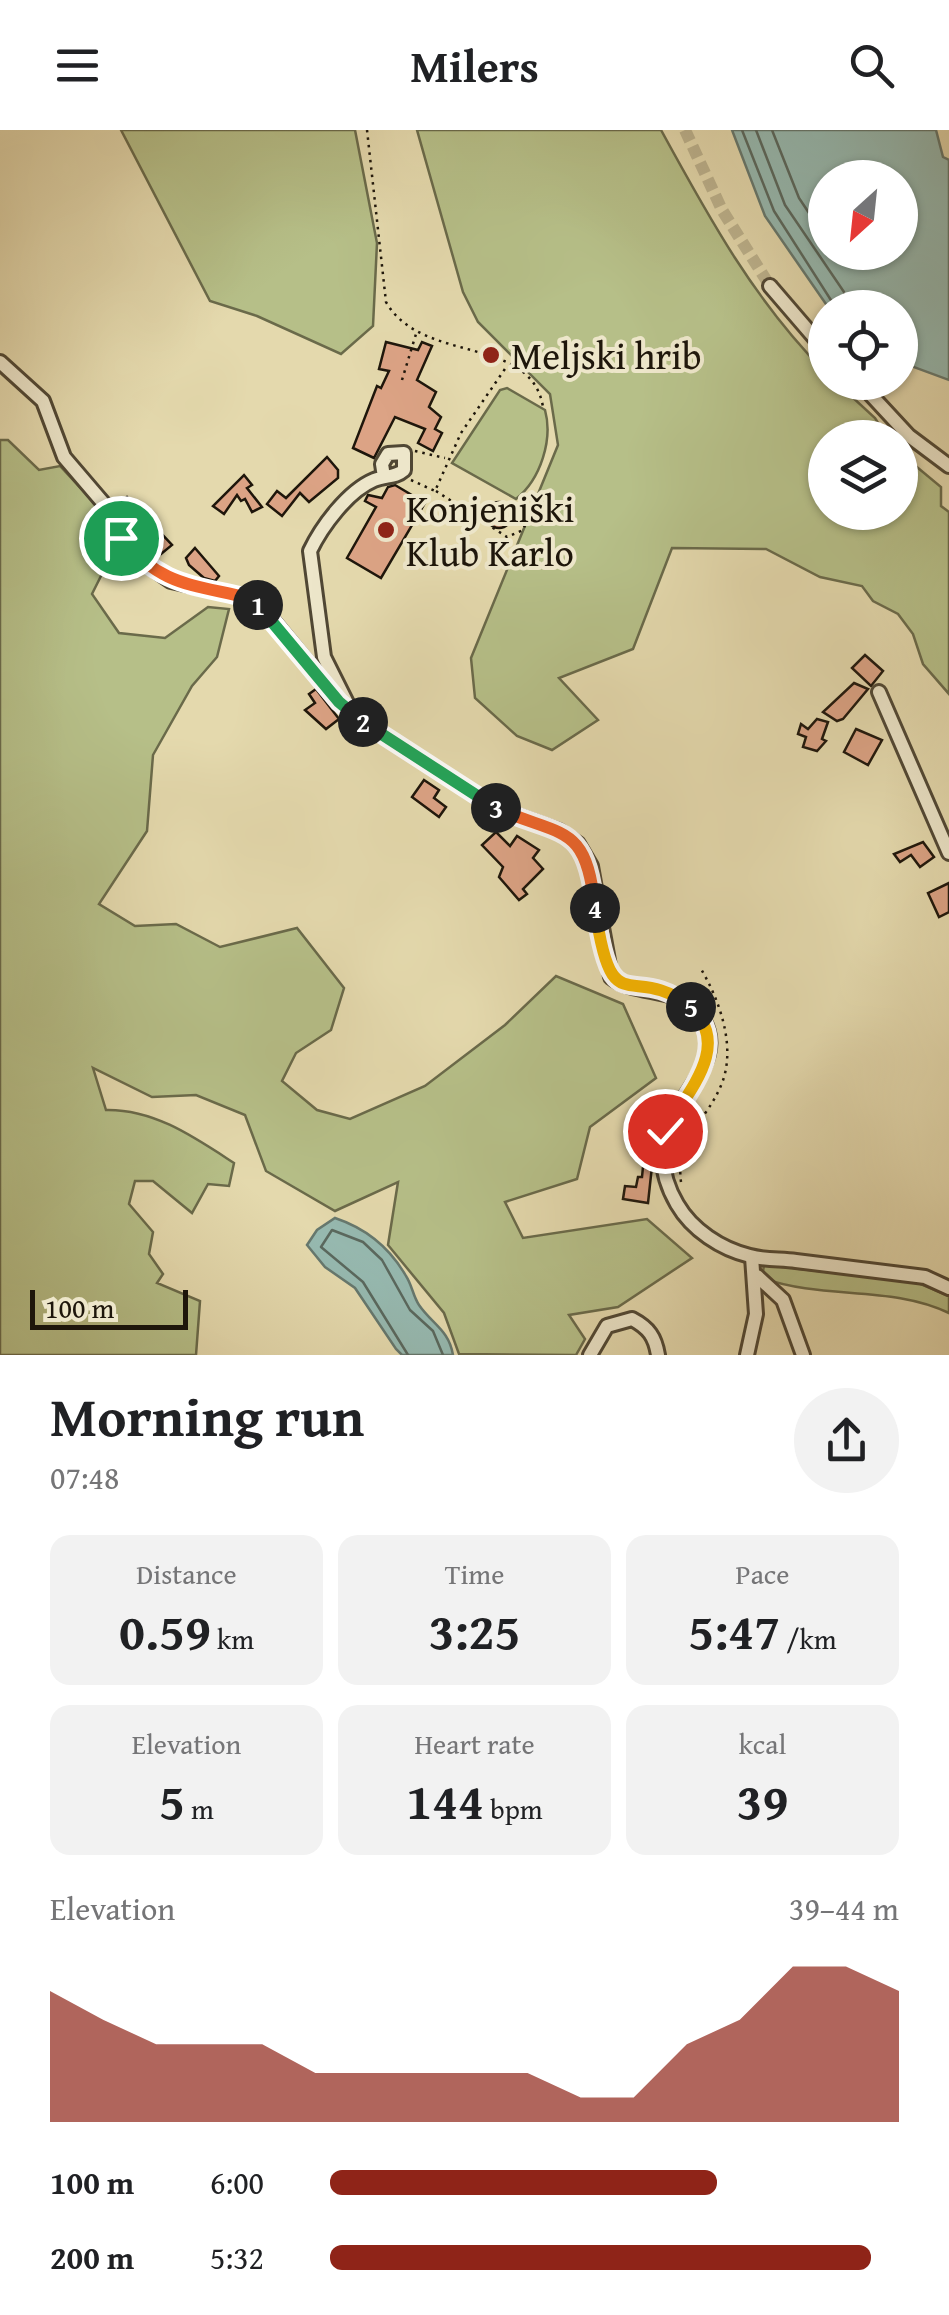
<!DOCTYPE html>
<meta charset="utf-8">
<style>
:root{--surface:#fff;--page:#f2f2f2;--text:#202124;--muted:#757577;--accent:#8f2418}
body{margin:0;font-family:"Gentium Book Plus",serif;background:var(--page);color:var(--text);height:100vh;display:flex;flex-direction:column;font-size:38px;white-space:nowrap}
*{box-sizing:border-box;margin:0}
p{font-size:32px;color:var(--muted)}
.icon{flex:none;width:55px;height:55px;fill:none;stroke:currentColor;stroke-width:2;stroke-linecap:round;stroke-linejoin:round}
.map{position:relative;height:1225px;overflow:hidden}
.panel{display:flex;flex-direction:column;background:var(--surface);flex:1}
.panel>*{flex:none}
.needle{width:65px;rotate:207deg}
.buttons{position:absolute;left:808px;top:30px;display:grid;gap:20px}
.buttons a{display:grid;place-items:center;width:110px;height:110px;border-radius:50%;background:var(--surface);box-shadow:0 2px 8px #0004;font-size:50px}
.scale{position:absolute;left:30px;bottom:25px;width:158px;box-sizing:border-box;padding-left:10px;border:5px solid #1e160b;border-top:0;font-size:28px;line-height:35px;white-space:nowrap;color:#1e160b;-webkit-text-stroke:8px #ede6ca;paint-order:stroke}
.pin{position:absolute;display:grid;place-items:center;width:85px;height:85px;color:#fff;margin:-42px;border:5px solid #fff;border-radius:50%;box-shadow:0 2px 10px #0007}
.km{position:absolute;width:50px;height:50px;margin:-25px;border-radius:50%;background:#222;color:#fff;font-size:28px;line-height:50px;text-align:center}
.round{display:grid;place-items:center;flex:none;width:105px;height:105px;border-radius:52px;background:var(--page)}
.headline{display:flex;align-items:center;justify-content:space-between;height:170px;padding:0 50px}
h1{font-size:55px;font-weight:600;line-height:75px}
.stats{display:grid;grid-template-columns:repeat(3,1fr);gap:15px;height:170px;padding:10px 50px}
.stats div{display:grid;align-content:center;border-radius:20px;background:var(--page);text-align:center}
.stats b{font-size:50px;font-weight:600}
.stats small{font-size:28px;font-weight:400}
.stats p{font-size:28px}
.chart{height:280px;padding:20px 50px}
.chart p{display:flex;justify-content:space-between}
.chart svg{width:100%;height:180px;margin-top:10px;fill:var(--accent);opacity:.7}
ul{padding:0 50px;list-style:none;font-size:32px}
li{display:grid;grid-template-columns:160px 120px 1fr;align-items:center;height:75px}
li i{height:25px;border-radius:12px;background:var(--accent)}
header{display:flex;justify-content:space-between;align-items:center;height:130px;padding:0 50px;background:var(--surface);font-size:45px;font-weight:600}
.map>svg:first-child{display:block}
.green{fill:#b6bf88;stroke:#6a6a4a;stroke-width:2.5}
.water{fill:#96b9b0;stroke:#66786e;stroke-width:2.5;fill-rule:evenodd}
.lines{fill:none;stroke-linecap:round;stroke-linejoin:round}
.shore{stroke:#5a685e;stroke-width:2.5}
.building{fill:#dca385;stroke:#1e160b;stroke-width:2.5}
.minor-tunnel{stroke:#bcb28d;stroke-width:12;stroke-dasharray:12 6;stroke-linecap:butt}
.minor-casing{stroke:#504734;stroke-width:18}
.path{stroke:#1e160b;stroke-width:2.5;stroke-dasharray:2.5 5;stroke-linecap:butt}
.minor{stroke:#ede6ca;stroke-width:12}
.split-1-casing{stroke:#fff;stroke-width:20}
.split-2-casing{stroke:#fff;stroke-width:20}
.split-3-casing{stroke:#fff;stroke-width:20}
.split-4-casing{stroke:#fff;stroke-width:20}
.split-5-casing{stroke:#fff;stroke-width:20}
.split-6-casing{stroke:#fff;stroke-width:20}
.split-1{stroke:#f0652b;stroke-width:12}
.split-2{stroke:#22a559;stroke-width:12}
.split-3{stroke:#22a559;stroke-width:12}
.split-4{stroke:#f0652b;stroke-width:12}
.split-5{stroke:#f5b400;stroke-width:12}
.split-6{stroke:#f5b400;stroke-width:12}
.poi-dot{fill:#8f2418;stroke:#ede6ca;stroke-width:4}
.labels{text-anchor:middle;dominant-baseline:central;stroke-width:8;stroke-linejoin:round;paint-order:stroke}
.poi-label{font-size:38px;fill:#1e160b;stroke:#ede6ca;text-anchor:start}
</style>
<header><svg class="icon" aria-label="menu" viewBox="0 0 24 24"><path d="M4 6h16M4 12h16M4 18h16"/></svg>Milers<svg class="icon" aria-label="search" viewBox="0 0 24 24"><circle cx="10" cy="10" r="6"/><path d="M15 15l6 6"/></svg></header>
<div class="map">
<svg width="949" height="1225" viewBox="0 0 949 1225">
<rect width="100%" height="100%" fill="#e4d9ad"/>
<filter id="stains"><feTurbulence type="fractalNoise" baseFrequency=".002" numOctaves="4"/><feColorMatrix values="0 0 0 0 .2 0 0 0 0 .09 0 0 0 0 .02 0 0 0 .5 -.17"/></filter>
<radialGradient id="worn" r=".72"><stop offset=".6" stop-color="#630" stop-opacity="0"/><stop offset="1" stop-color="#630" stop-opacity=".3"/></radialGradient>
<!-- green -->
<g class="green">
<polygon points="121,0 355,0 377,113 373,196 341,224 257,186 210,171"/>
<path d="M417,0H661C709,88 754,170 825,242V252L837,253L875,288L887,307L825,308V382H900V323L941,357V376L949,382V564L923,534L913,504L898,484L873,471L862,456L820,447L766,419L672,418L633,519L559,548L598,590L552,620L517,606L475,568L471,528L558,315L550,264L478,192L463,162Z"/>
<path d="M507,258L545,280C553,309 541,349 516,369L452,333L500,260Z"/>
<path d="M0,310H8L39,340L60,336L100,379L116,416L92,464L119,503L165,508L208,477L229,479L217,527L192,556L153,625L147,701L99,774L135,796L176,794L220,817L297,798L344,858L331,900L296,923L282,951L317,980L350,989L425,956L505,895L556,846L623,874L656,948L590,997L577,1049L505,1072L523,1108L647,1089L692,1128L618,1177L569,1185L585,1209L576,1225L459,1224L444,1183L388,1115L398,1052L335,1081L266,1041L245,985L196,965L152,967L93,938L106,980C154,979 194,1007 234,1033L229,1056L208,1054L192,1083L153,1051H135L129,1074L153,1102L149,1124L163,1144L157,1153L200,1171L196,1225H0Z"/>
<path d="M764,1135L916,1152L949,1166V1183C891,1155 823,1170 762,1148Z"/>
</g>
<!-- water -->
<g class="water">
<path d="M732,0H936L943,27L949,30V250L900,232V178L828,177L765,86ZM825,48H900V122H825Z"/>
<path d="M335,1088C365,1098 390,1118 406,1146C412,1155 413,1166 419,1175C432,1194 449,1200 453,1225H402L396,1219L355,1158L325,1137L307,1115L317,1100Z"/>
</g>
<g class="lines">
<!-- shore -->
<g class="shore">
<polyline points="742,0 774,81 836,178"/>
<polyline points="756,0 785,75 844,162 848,178"/>
<polyline points="772,0 799,68 825,107"/>
<polyline points="408,1225 363,1152 321,1117 332,1100 363,1112 382,1130 410,1180 433,1201 443,1225"/>
</g>
</g>
<!-- building -->
<g class="building">
<polygon points="386,212 418,220 422,212 432,216 417,250 436,262 429,277 441,287 435,299 442,303 433,321 418,313 425,299 395,287 374,328 353,318 377,256 381,258 389,241 379,239"/>
<polygon points="327,327 338,340 338,348 309,372 300,363 282,386 267,374 277,361 286,368"/>
<polygon points="244,345 252,355 247,358 262,377 252,382 245,369 241,371 237,365 224,384 213,376"/>
<polygon points="395,355 425,373 381,448 347,428 376,377 365,371 368,365 382,368 388,357"/>
<polygon points="127,367 172,415 161,424 120,373"/>
<circle cx="499" cy="385" r="13"/>
<polygon points="195,418 219,446 215,451 204,448 189,435 186,428"/>
<polygon points="865,525 883,541 871,556 852,538"/>
<polygon points="854,553 868,559 843,589 837,591 823,582"/>
<polygon points="316,559 339,589 326,599 305,580 315,573 309,564"/>
<polygon points="817,589 828,592 822,609 826,611 817,621 803,617 806,607 798,604 801,594 808,599"/>
<polygon points="856,599 882,610 868,635 844,622"/>
<polygon points="424,650 439,660 434,668 446,677 439,687 412,667"/>
<polygon points="496,702 510,716 517,706 539,720 533,728 543,739 523,759 527,764 519,770 499,747 503,737 482,715"/>
<polygon points="923,712 934,727 920,737 911,725 900,732 894,724"/>
<polygon points="949,753 949,782 939,787 928,763"/>
<polygon points="644,1027 653,1027 648,1073 623,1069 625,1056 636,1057 638,1047 642,1047"/>
</g>
<g class="lines">
<!-- minor-tunnel -->
<polyline class="minor-tunnel" points="685,0 722,80 770,156"/>
<!-- minor casing -->
<g class="minor-casing">
<g id="minor">
<polyline points="770,156 825,220"/>
<polyline points="0,232 43,271 64,327 105,375 121,408 138,428 171,451 248,468 264,480 342,575"/>
<polyline points="859,252 909,306 949,336"/>
<path d="M384,347L382,334L388,324L404,323V340C395,348 386,345 374,350C348,361 322,396 310,421L324,527L352,583L366,594L498,679L559,701L578,714L591,736L611,847C637,867 679,855 700,885C743,947 623,981 677,1074C692,1100 721,1119 750,1126C764,1130 781,1129 796,1131C839,1136 882,1142 925,1147L949,1158"/>
<polyline points="879,562 949,723"/>
<polyline points="757,1146 783,1170 803,1225"/>
<path d="M590,1225L607,1196L632,1189C649,1198 655,1207 658,1225"/>
<polyline points="747,1225 756,1184 752,1127"/>
</g>
</g>
<!-- path -->
<g class="path">
<path d="M367,0L386,172C422,235 531,204 543,277"/>
<polyline points="402,250 416,204"/>
<polyline points="415,321 445,328"/>
<polyline points="411,350 435,361 461,303 507,236"/>
<polyline points="436,361 507,407 523,400 527,390"/>
<path d="M681,1052C675,1006 707,992 722,953C736,917 720,871 701,839"/>
</g>
<!-- minor -->
<use href="#minor" class="minor"/>
</g>
<g class="lines">
<!-- split-1 casing -->
<g class="split-1-casing">
<path id="split-1" d="M121,408C161,456 191,454 248,468L258,475"/>
</g>
<!-- split-2 casing -->
<g class="split-2-casing">
<polyline id="split-2" points="258,475 339,572 363,592"/>
</g>
<!-- split-3 casing -->
<g class="split-3-casing">
<polyline id="split-3" points="363,592 496,678"/>
</g>
<!-- split-4 casing -->
<g class="split-4-casing">
<path id="split-4" d="M496,678C563,708 586,692 595,778"/>
</g>
<!-- split-5 casing -->
<g class="split-5-casing">
<path id="split-5" d="M595,778C612,898 630,829 691,877"/>
</g>
<!-- split-6 casing -->
<g class="split-6-casing">
<path id="split-6" d="M665,1001C686,963 733,917 691,877"/>
</g>
<!-- split-1 -->
<use href="#split-1" class="split-1"/>
<!-- split-2 -->
<use href="#split-2" class="split-2"/>
<!-- split-3 -->
<use href="#split-3" class="split-3"/>
<!-- split-4 -->
<use href="#split-4" class="split-4"/>
<!-- split-5 -->
<use href="#split-5" class="split-5"/>
<!-- split-6 -->
<use href="#split-6" class="split-6"/>
</g>
<!-- markers -->
<g class="poi-dot">
<circle cx="491" cy="225" r="10"/>
<circle cx="386" cy="400" r="10"/>
</g>
<g class="labels">
<!-- poi labels -->
<g class="poi-label">
<text x="511" y="225">Meljski hrib</text>
<text x="406" y="378">Konjeniški<tspan x="406" dy="44">Klub Karlo</tspan></text>
</g>
</g>
<rect width="100%" height="100%" filter="url(#stains)"/>
<rect width="100%" height="100%" fill="url(#worn)"/>
</svg>
<div class="buttons">
<a><svg class="needle" viewBox="-14 -14 28 28"><path d="M0-13l5 13h-10z" fill="#e53935"/><path d="M0 13l5-13h-10z" fill="#757577"/></svg></a>
<a><svg class="icon" aria-label="locate" viewBox="0 0 24 24"><circle cx="12" cy="12" r="6"/><path d="M12 2v4M12 18v4M2 12h4M18 12h4"/></svg></a>
<a><svg class="icon" aria-label="layers" viewBox="0 0 24 24"><path d="M12 4l9 5-9 5-9-5zM3 14l9 5 9-5"/></svg></a>
</div>
<div class="scale">100 m</div>
<div class="pin" style="left:121px;top:408px;background:#1e9e55"><svg class="icon" aria-label="arrive" viewBox="0 0 24 24"><path d="M6 21V4h12l-3 4 3 4H6"/></svg></div>
<div class="pin" style="left:665px;top:1001px;background:#d93025"><svg class="icon" aria-label="check" viewBox="0 0 24 24"><path d="M5 12l5 5 9-10"/></svg></div>
<b class="km" style="left:258px;top:475px">1</b>
<b class="km" style="left:363px;top:592px">2</b>
<b class="km" style="left:496px;top:678px">3</b>
<b class="km" style="left:595px;top:778px">4</b>
<b class="km" style="left:691px;top:877px">5</b>
</div>
<section class="panel">
<div class="headline"><div><h1>Morning run</h1><p>07:48</p></div><a class="round"><svg class="icon" aria-label="share" viewBox="0 0 24 24"><path d="M12 15V3M7 8l5-5 5 5M5 13v7h14v-7"/></svg></a></div>
<div class="stats">
<div><p>Distance</p><b>0.59<small> km</small></b></div>
<div><p>Time</p><b>3:25</b></div>
<div><p>Pace</p><b>5:47<small> /km</small></b></div>
</div>
<div class="stats">
<div><p>Elevation</p><b>5<small> m</small></b></div>
<div><p>Heart rate</p><b>144<small> bpm</small></b></div>
<div><p>kcal</p><b>39</b></div>
</div>
<div class="chart"><p><span>Elevation</span>39–44 m</p>
<svg viewBox="0 0 160 44" preserveAspectRatio="none"><path d="M0 44V12L10 19L20 25L30 25L40 25L50 32L60 32L70 32L80 32L90 32L100 38L110 38L120 25L130 19L140 6L150 6L160 12V44z"/></svg>
</div>
<ul>
<li><b>100 m</b>6:00<i style="width:68%"></i></li>
<li><b>200 m</b>5:32<i style="width:95%"></i></li>
</ul>
</section>
